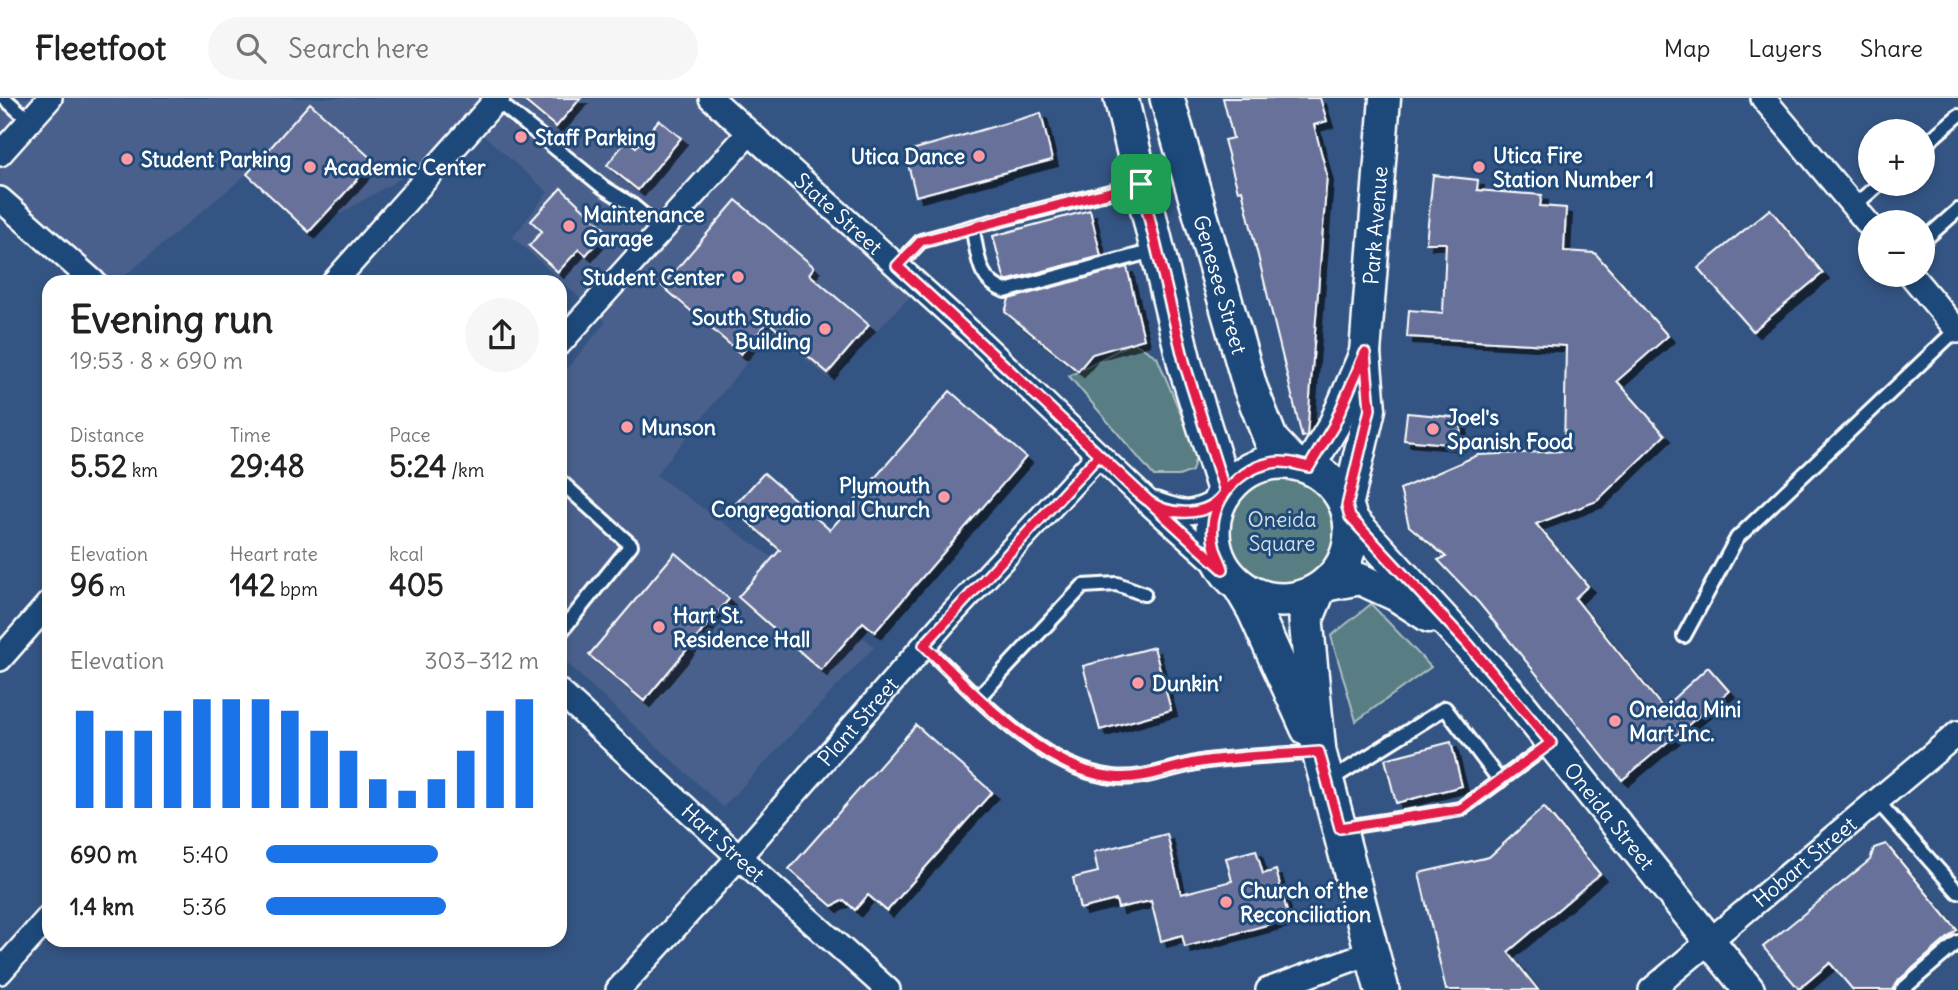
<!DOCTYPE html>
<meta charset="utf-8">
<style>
:root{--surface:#fff;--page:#f6f6f6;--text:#222;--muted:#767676;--line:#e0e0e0;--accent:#1a73e8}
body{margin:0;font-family:Delius,sans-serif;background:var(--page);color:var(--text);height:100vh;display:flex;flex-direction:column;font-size:26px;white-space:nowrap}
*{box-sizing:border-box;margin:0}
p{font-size:23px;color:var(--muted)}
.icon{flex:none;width:38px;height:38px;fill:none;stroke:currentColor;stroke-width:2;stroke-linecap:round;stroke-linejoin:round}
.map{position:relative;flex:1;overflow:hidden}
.sheet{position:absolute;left:42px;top:177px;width:525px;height:672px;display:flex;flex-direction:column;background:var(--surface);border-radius:21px;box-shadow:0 4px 10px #0003}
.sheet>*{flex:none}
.buttons{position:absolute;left:1858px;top:21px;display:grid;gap:14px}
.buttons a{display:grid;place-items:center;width:77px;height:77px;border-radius:50%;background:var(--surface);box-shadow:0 4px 10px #0003;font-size:35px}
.pin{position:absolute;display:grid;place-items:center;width:60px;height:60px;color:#fff;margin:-30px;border-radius:14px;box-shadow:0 4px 10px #0006}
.round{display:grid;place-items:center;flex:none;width:74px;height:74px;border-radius:37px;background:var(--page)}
.head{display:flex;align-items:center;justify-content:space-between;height:119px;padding:0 28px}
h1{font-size:38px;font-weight:700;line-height:52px}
.metrics{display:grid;grid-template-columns:repeat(3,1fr);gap:10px;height:119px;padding:7px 28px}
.metrics div{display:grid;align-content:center}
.metrics b{font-size:30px;font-weight:700}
.metrics small{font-size:19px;font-weight:400}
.metrics p{font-size:19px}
.chart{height:196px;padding:14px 28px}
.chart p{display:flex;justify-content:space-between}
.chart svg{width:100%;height:126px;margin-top:7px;stroke:var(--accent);stroke-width:6}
ul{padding:0 28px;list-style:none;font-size:23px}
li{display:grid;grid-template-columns:112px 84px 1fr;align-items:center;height:52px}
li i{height:18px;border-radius:9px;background:var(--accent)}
header{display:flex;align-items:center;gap:42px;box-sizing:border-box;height:98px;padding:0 35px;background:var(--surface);border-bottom:2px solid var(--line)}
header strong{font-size:33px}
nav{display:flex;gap:38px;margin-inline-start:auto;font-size:24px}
.search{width:490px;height:63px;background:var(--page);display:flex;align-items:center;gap:18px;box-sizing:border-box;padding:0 24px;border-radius:38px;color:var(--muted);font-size:26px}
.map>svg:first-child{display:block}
.built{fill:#48608c}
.green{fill:#587e84;stroke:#acbec2;stroke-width:2}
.building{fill:#687199;stroke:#fff;stroke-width:2;filter:url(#shadow)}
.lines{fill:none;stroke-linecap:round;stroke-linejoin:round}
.service-casing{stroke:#fff;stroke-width:18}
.minor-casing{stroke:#fff;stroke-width:28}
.tertiary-casing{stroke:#fff;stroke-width:35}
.secondary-casing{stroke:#fff;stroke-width:38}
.service{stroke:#1f4a7a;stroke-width:12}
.minor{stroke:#1f4a7a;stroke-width:23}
.tertiary{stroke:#1f4a7a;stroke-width:30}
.secondary{stroke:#1f4a7a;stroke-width:33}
.route-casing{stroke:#fff;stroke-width:14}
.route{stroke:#e11d48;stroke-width:9}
.poi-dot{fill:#ff9aa2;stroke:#1f4a7a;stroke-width:2.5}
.labels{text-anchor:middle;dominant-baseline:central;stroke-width:6;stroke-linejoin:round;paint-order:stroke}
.poi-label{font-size:21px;font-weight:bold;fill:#fff;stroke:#1f4a7a;text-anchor:start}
.street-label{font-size:21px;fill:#fff;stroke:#1f4a7a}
.park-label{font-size:21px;fill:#d5dfe0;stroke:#1f4a7a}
</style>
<header>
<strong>Fleetfoot</strong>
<div class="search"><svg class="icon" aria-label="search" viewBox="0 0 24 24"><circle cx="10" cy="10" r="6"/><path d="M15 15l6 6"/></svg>Search here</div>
<nav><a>Map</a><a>Layers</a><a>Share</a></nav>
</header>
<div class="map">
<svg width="1958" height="892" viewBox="0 0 1958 892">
<defs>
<filter id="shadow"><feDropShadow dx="6" dy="6" stdDeviation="0" flood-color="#0009"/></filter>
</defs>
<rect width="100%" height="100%" fill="#345583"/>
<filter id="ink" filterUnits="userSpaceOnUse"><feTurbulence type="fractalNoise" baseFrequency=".0143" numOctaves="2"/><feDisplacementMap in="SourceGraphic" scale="14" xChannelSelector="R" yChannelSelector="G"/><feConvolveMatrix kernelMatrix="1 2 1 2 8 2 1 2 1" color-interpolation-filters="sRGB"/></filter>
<g filter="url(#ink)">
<!-- built -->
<polygon class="built" points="0,0 721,0 920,188 830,281 772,233 656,377 773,460 874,549 723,709 560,559 560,279 606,224 513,139 548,94 480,34 309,134 247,76 117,184 94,184 0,101"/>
<!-- green -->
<g class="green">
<polygon points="1133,244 1157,259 1197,355 1192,373 1179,378 1154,378 1069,278"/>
<circle cx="1282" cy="433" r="68"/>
<polygon points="1371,506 1431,569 1356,623 1331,538"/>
</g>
<!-- building -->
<g class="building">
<polygon points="521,0 581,0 556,29"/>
<polygon points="1223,0 1320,0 1327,23 1314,27 1327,77 1307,338 1302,339 1242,92 1238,93 1224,42 1233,40"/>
<polygon points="310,5 374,63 309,134 247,76"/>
<polygon points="1041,15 1052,62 916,98 905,54"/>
<polygon points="659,22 681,40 638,92 607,67 627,42 636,49"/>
<polygon points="1433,77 1478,82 1477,92 1542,97 1540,108 1566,110 1564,153 1595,155 1668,238 1617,283 1665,337 1597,403 1536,426 1588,488 1575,500 1663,610 1708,569 1729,593 1622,682 1479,505 1438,462 1446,459 1409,428 1400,391 1478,357 1564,353 1566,248 1407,239 1409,212 1443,215 1446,145 1426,145"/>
<polygon points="561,90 607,133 586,157 579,151 558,174 529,148 542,133 531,123"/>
<polygon points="736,102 814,169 809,176 869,227 828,275 768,224 741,256 662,188"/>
<polygon points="1770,111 1823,175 1753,233 1698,170"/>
<polygon points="1090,112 1101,158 1005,183 993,138"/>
<polygon points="1127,169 1144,241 1092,256 1078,273 1005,214 1009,201"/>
<polygon points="950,293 1026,359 875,534 863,524 821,572 738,499 780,452 732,410 764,375 830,432"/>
<polygon points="1407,315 1462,320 1459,347 1404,342"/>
<polygon points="675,455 729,501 644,603 589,557"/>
<polygon points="1154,549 1171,612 1100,632 1083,568"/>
<polygon points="916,627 992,694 887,813 868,797 855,812 844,802 832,808 789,771"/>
<polygon points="1451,644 1462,688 1396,705 1385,661"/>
<polygon points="1544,709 1600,776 1508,854 1538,892 1446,892 1419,775 1489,759"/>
<polygon points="1167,736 1181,796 1232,783 1226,760 1256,752 1263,776 1276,772 1289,821 1185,849 1182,837 1161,843 1151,803 1118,810 1116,802 1080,811 1073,780 1098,774 1094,754"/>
<polygon points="1886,746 1957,832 1899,882 1893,892 1853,892 1830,865 1799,891 1763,849 1870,762 1874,750"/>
</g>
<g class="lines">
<!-- service casing -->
<g class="service-casing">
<g id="service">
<polyline points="4,0 30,23"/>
<polyline points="496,2 603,89 632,107 662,132"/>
<polyline points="1923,48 1958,18"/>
<path d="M1141,86L972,129C979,158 976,181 1005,193L1157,152"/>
<polyline points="1854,108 1879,86"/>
<polyline points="1923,143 1958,112"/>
<polyline points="897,168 921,143 972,129"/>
<polyline points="560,383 631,447 560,535"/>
<polyline points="1684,538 1737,440 1957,231"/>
<path d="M924,547C974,595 1040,671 1113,679C1144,683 1177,667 1207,663C1244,658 1282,657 1319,654"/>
<polyline points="979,599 1083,488 1117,486 1144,496"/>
<polyline points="1329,683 1445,610 1500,683"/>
<polyline points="1877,703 1958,794"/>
<polyline points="1340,730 1461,711 1551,645"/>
<polyline points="1902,892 1958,844"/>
</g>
</g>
<!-- minor casing -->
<g class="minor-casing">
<g id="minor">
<path id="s1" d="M711,0L969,233L1148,404L1223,471"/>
<polyline points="1763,0 1871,129"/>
<polyline points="0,56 50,0"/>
<polyline points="0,101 94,184"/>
<polyline points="1911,177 1958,233"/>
<polyline points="334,184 498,0"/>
<polyline points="560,245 749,35"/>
<path d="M1155,406C1185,417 1192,418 1220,402"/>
<polyline points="0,561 49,505"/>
<path id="s2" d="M560,594L739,759L888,892"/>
<polyline points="0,874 49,819"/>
<path id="s3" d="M618,892L739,759L948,520L1099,357"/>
<polyline points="1268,892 1372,854"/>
<path id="s4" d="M1651,892L1958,635"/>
</g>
</g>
<!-- tertiary casing -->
<g class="tertiary-casing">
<g id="tertiary">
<polyline points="1309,369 1334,327 1365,255"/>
<path id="s5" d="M1347,408L1370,311L1365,255L1385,0"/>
<path id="s6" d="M1350,419L1513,597L1749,892"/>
<polyline points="1324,488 1360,481 1395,497 1429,519"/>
</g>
</g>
<!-- secondary casing -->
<g class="secondary-casing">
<g id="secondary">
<polyline points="1121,0 1185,267 1225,394"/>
<path id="s7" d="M1167,0L1250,289L1271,342L1292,364"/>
<circle cx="1282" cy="433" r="69"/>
<polyline points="1240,488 1254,512 1308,631"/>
<polyline points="1318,493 1306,522 1319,654 1382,892"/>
</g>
</g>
<!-- service -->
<use href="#service" class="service"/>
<!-- minor -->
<use href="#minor" class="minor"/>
<!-- tertiary -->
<use href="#tertiary" class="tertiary"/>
<!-- secondary -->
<use href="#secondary" class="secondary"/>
</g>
</g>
<g class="lines" filter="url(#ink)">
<!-- route casing -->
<g class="route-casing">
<path id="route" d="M1141,86L1185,267L1225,394C1209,420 1170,419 1147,402C1130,390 1115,372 1099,357L924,547C973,594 1042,672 1113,679C1145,683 1177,666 1207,663C1244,658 1282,657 1319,654L1340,730L1461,711L1551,645L1468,546L1350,419L1347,408L1370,311L1365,255L1334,327L1309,369C1297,366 1284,362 1271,365C1233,372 1204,411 1215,451C1217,457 1221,464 1223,471C1112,372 1007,267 897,168L921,143L1141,86"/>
</g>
<!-- route -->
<use href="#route" class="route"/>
</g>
<!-- markers -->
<g class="poi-dot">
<circle cx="521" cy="39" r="7"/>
<circle cx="979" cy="58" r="7"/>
<circle cx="127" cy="61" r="7"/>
<circle cx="310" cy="69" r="7"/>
<circle cx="1479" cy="69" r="7"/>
<circle cx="569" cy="128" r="7"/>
<circle cx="738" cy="179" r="7"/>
<circle cx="825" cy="231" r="7"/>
<circle cx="627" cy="329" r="7"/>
<circle cx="1433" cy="331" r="7"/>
<circle cx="944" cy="399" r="7"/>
<circle cx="659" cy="529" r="7"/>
<circle cx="1138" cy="585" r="7"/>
<circle cx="1615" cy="623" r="7"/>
<circle cx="1226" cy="804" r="7"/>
</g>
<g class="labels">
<!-- poi labels -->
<g class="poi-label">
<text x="535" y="39">Staff Parking</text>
<text x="1493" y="57">Utica Fire<tspan x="1493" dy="24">Station Number 1</tspan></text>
<text x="965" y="58" text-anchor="end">Utica Dance</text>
<text x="141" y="61">Student Parking</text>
<text x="324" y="69">Academic Center</text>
<text x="583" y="116">Maintenance<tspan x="583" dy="24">Garage</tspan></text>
<text x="724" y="179" text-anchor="end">Student Center</text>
<text x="811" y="219" text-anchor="end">South Studio<tspan x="811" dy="24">Building</tspan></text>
<text x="1447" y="319">Joel's<tspan x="1447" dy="24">Spanish Food</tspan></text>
<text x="641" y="329">Munson</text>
<text x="930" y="387" text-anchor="end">Plymouth<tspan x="930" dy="24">Congregational Church</tspan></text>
<text x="673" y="517">Hart St.<tspan x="673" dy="24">Residence Hall</tspan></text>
<text x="1152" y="585">Dunkin'</text>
<text x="1629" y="611">Oneida Mini<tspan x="1629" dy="24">Mart Inc.</tspan></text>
<text x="1240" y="792">Church of the<tspan x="1240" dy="24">Reconciliation</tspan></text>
</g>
<!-- street labels -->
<g class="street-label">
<text stroke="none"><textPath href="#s1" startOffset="172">State Street</textPath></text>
<text stroke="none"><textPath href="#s5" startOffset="284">Park Avenue</textPath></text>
<text stroke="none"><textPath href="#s7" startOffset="194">Genesee Street</textPath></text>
<text stroke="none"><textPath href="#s3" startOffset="360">Plant Street</textPath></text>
<text stroke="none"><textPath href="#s6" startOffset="396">Oneida Street</textPath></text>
<text stroke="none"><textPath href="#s2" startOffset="222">Hart Street</textPath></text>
<text stroke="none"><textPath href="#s4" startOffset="200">Hobart Street</textPath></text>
</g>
<!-- park labels -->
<g class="park-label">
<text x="1282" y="421">Oneida<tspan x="1282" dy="24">Square</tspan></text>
</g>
</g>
</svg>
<div class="buttons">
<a>+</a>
<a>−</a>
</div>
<div class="pin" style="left:1141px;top:86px;background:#1e9e55"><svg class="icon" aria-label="arrive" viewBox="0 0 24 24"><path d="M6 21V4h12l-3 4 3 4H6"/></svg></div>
<section class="sheet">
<div class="head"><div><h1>Evening run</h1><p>19:53 · 8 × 690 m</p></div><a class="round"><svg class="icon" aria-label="share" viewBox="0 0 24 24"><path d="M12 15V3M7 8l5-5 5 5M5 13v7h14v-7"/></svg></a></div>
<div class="metrics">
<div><p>Distance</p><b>5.52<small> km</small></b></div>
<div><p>Time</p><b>29:48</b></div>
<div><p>Pace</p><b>5:24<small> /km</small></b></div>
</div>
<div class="metrics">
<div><p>Elevation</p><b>96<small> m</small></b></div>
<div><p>Heart rate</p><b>142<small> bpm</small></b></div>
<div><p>kcal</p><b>405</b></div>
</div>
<div class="chart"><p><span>Elevation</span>303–312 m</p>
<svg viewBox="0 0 160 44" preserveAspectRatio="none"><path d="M5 44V10M15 44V17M25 44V17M35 44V10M45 44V6M55 44V6M65 44V6M75 44V10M85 44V17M95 44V24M105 44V34M115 44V38M125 44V34M135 44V24M145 44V10M155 44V6"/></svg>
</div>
<ul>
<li><b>690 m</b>5:40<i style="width:63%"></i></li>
<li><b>1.4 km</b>5:36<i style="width:66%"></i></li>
</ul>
</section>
</div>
